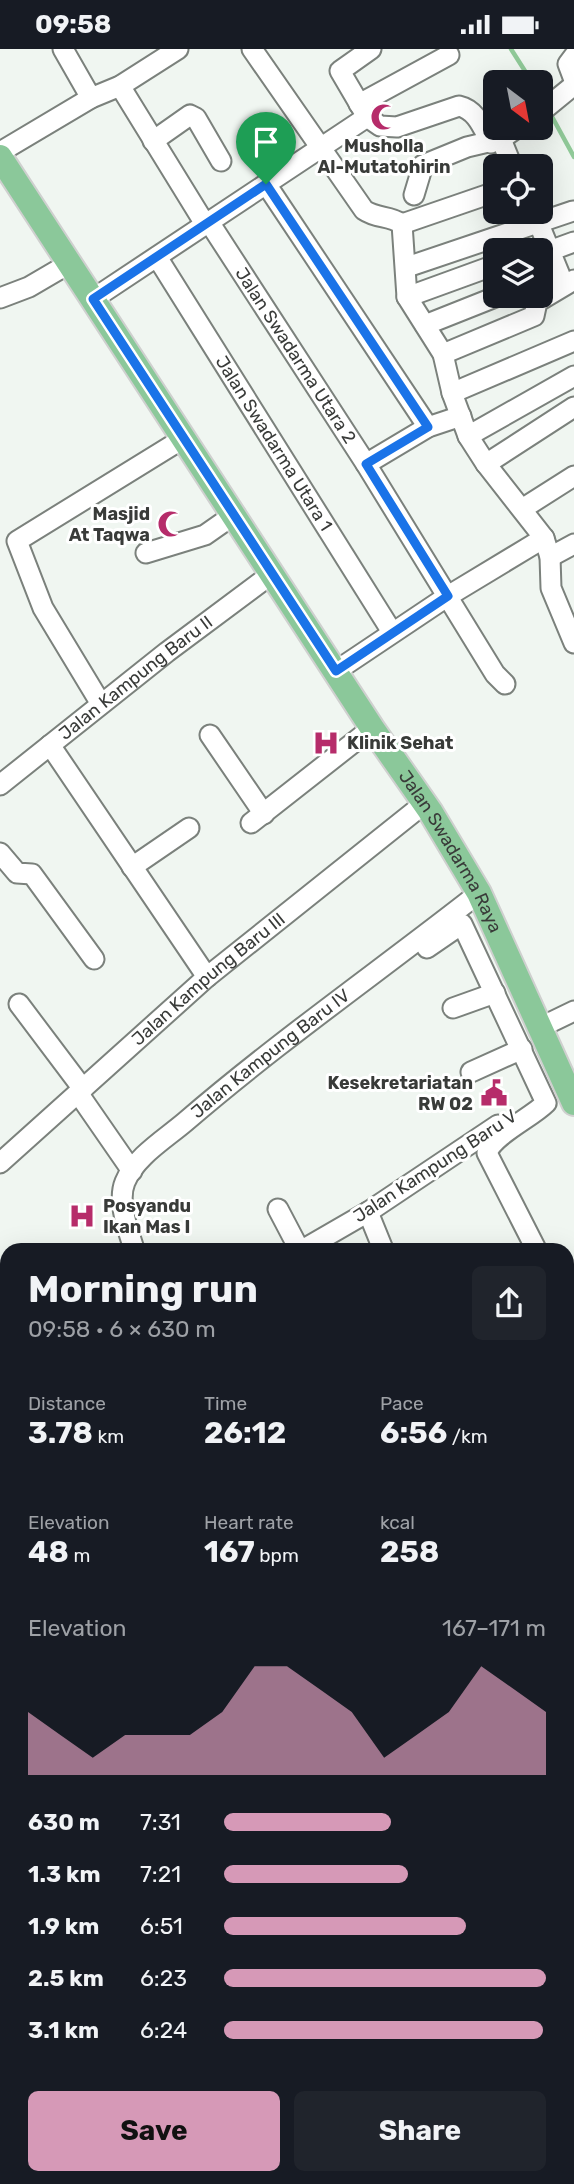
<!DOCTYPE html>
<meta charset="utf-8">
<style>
:root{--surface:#171b24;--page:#20242c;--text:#f1f3f6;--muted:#9ea1a6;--accent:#d699b7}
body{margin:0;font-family:Rubik,sans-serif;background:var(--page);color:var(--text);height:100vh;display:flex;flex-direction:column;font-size:26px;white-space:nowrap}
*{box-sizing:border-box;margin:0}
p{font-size:23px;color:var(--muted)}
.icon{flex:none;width:38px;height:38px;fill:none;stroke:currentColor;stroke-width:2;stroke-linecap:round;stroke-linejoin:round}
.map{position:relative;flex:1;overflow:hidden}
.panel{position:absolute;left:0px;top:1194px;width:574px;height:942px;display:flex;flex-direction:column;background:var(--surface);border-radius:21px 21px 0 0;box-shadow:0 7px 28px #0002}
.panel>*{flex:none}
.needle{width:46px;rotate:148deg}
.fabs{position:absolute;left:483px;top:21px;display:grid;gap:14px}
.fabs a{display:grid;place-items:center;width:70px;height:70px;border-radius:10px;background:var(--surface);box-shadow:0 7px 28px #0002;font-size:35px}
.pin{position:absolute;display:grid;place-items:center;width:60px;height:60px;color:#fff;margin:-72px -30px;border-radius:50% 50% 50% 0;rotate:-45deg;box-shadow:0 0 7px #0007}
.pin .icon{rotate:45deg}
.round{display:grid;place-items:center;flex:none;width:74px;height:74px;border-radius:10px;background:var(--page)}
.summary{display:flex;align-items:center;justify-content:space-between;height:119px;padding:0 28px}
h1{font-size:38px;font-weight:700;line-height:52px}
.figures{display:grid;grid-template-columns:repeat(3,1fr);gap:10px;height:119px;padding:7px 28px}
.figures div{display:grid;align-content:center}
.figures b{font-size:30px;font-weight:700}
.figures small{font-size:19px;font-weight:400}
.figures p{font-size:19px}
.chart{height:196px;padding:14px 28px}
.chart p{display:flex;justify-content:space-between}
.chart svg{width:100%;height:126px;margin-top:7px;fill:var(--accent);opacity:.7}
.primary-button{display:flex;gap:14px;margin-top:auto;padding:14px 28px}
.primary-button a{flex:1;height:80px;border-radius:10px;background:var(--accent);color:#111;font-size:28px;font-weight:700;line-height:80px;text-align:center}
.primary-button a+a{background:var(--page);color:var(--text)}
ul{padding:0 28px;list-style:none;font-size:23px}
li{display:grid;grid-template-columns:112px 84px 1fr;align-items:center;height:52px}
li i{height:18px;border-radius:9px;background:var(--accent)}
.status{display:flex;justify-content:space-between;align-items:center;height:49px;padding:0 35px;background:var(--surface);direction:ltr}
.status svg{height:19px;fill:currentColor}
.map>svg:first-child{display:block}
.green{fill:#bdedc3}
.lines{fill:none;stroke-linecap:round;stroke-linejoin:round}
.stream{stroke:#90c998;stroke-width:4.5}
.minor-casing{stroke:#7b817c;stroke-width:23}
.major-casing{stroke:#cfd0cf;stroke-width:28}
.minor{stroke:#fff;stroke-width:19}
.major{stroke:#8bc89a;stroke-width:24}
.route-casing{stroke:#fff;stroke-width:14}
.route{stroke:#1a73e8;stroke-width:9}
.labels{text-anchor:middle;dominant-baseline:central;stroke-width:6;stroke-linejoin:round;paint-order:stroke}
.poi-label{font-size:18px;font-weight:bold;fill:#393b39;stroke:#fff;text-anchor:end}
.street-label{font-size:18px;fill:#393b39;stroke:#fff}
</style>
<div class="status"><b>09:58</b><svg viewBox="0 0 49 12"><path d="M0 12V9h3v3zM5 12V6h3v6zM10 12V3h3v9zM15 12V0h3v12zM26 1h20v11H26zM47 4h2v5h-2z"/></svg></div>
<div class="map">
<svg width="574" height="2135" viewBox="0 0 574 2135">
<rect width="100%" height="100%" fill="#f0f6f1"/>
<!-- green -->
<polygon class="green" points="281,2128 354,2128 356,2129 354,2135 278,2135"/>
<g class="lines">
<!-- stream -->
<g class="stream">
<polyline points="511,0 532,33"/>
<polyline points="550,64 574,108"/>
</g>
<!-- minor casing -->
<g class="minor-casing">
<g id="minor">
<polyline points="63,0 91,49"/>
<path d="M252,0L364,161C377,170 389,166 402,175L407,248L443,305L452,344L468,387L486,415L544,489L550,508L551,539L574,594"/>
<path d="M371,0L340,22L367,68L380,77L397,78L459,57C477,61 483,80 491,94"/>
<polyline points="574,7 568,15 574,31"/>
<polyline points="120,37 205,175"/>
<polyline points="359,55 449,6"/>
<polyline points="541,63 574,36"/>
<polyline points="501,90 512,117"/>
<polyline points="153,92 190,66 196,69 221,112"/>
<polyline points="0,103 91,49 120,37 178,0"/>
<polyline points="266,135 428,378"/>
<polyline points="414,146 423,116 467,98 501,90 517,79"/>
<polyline points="534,163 564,236"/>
<path id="s1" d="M209,173L366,415L495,625L505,635"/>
<polyline points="402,175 495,143"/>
<polyline points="541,205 574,193"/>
<path id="s2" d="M157,208L392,583"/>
<polyline points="407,218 573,162"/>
<polyline points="407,248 495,216"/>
<polyline points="0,249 29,238 70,214"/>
<polyline points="93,250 367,68"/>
<polyline points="425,276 498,247"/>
<polyline points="443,305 534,267 537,253 574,231"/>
<polyline points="452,344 574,292"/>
<polyline points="468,387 574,327"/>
<polyline points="366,415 428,378 461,367"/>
<polyline points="486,415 574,358"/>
<polyline points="522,460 574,427"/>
<polyline points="146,504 205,486 235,465"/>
<polyline points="550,508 574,495"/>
<polyline points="336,622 448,547 544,489"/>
<polyline points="101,655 43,559 17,492 184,389"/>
<polyline points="210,686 264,765"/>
<polyline points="50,696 207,928"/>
<path id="s3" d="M0,736L167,603L273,524"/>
<polyline points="251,774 372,679"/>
<polyline points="0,804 17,824 32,825 94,910"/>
<polyline points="132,818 189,779"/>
<path d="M427,899L462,875L546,1054C531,1069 493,1086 487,1104L536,1200"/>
<polyline points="19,955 83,1040"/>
<polyline points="453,959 495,944"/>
<polyline points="541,978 574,962"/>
<polyline points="471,1023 522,1000"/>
<polyline points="78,1044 132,1122"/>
<path id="s4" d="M0,1114L207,928L425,754"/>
<polyline points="278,1160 299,1200"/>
<polyline points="368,1163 383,1200"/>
<path id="s5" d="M134,1200C128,1181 117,1152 125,1133C135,1108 165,1090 185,1073C279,992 381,921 479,844"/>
<polyline points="304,1200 368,1163 498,1076"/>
<polyline points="567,1265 574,1260"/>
<polyline points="0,1401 7,1396"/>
<polyline points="567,1445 574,1455"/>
<polyline points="567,1482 574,1477"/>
<polyline points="569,1572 574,1569"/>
<polyline points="0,1573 7,1569"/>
<polyline points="0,1679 7,1674"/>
<polyline points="567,1712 574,1707"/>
<polyline points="0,1722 7,1732"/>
<polyline points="567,1743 574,1738"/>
<polyline points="0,1772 7,1782"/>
<polyline points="567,1879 574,1874"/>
<polyline points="0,1923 7,1919"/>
<polyline points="567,1985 574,1980"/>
<polyline points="567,2051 574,2078"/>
<polyline points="0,2064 7,2062"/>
<polyline points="407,2128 427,2135"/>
<polyline points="549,2135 574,2127"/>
</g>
</g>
<!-- major casing -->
<g class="major-casing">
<g id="major">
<path id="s6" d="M0,108L372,679L430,762L479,844L574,1054"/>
</g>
</g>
<!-- minor -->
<use href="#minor" class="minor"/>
<!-- major -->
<use href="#major" class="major"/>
</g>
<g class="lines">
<!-- route casing -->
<g class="route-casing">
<polygon id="route" points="266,135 428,378 366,415 448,547 336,622 93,250"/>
</g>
<!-- route -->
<use href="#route" class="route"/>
</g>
<!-- icons -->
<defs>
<g id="mosque-bare" transform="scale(2.1)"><path d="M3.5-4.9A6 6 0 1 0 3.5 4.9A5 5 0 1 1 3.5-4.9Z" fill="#b62c6a" stroke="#fff" stroke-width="2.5" paint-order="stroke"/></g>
<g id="hospital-bare" transform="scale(2.1)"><path d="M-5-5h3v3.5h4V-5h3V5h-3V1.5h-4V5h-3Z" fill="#b62c6a" stroke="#fff" stroke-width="2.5" paint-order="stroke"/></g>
<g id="civic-bare" transform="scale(2.1)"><path d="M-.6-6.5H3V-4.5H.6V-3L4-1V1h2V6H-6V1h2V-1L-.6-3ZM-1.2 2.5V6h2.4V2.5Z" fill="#b62c6a" stroke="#fff" stroke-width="2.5" paint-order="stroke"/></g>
</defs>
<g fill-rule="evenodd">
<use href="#mosque-bare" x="384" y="68"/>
<use href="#mosque-bare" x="171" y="475"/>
<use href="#hospital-bare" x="326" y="694"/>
<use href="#civic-bare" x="494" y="1044"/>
<use href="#hospital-bare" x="82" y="1167"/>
</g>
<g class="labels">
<!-- poi labels -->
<g class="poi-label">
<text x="384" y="97" text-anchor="middle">Musholla<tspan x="384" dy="21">Al-Mutatohirin</tspan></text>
<text x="150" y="465">Masjid<tspan x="150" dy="21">At Taqwa</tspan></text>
<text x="347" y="694" text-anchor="start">Klinik Sehat</text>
<text x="473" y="1034">Kesekretariatan<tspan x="473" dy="21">RW 02</tspan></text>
<text x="103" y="1157" text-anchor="start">Posyandu<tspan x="103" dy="21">Ikan Mas I</tspan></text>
</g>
<!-- street labels -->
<g class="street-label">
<text stroke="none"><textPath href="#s1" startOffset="159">Jalan Swadarma Utara 2</textPath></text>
<text stroke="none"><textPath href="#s2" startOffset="220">Jalan Swadarma Utara 1</textPath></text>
<text stroke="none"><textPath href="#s3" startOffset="173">Jalan Kampung Baru II</textPath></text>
<text stroke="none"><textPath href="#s6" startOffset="828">Jalan Swadarma Raya</textPath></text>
<text stroke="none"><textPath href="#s4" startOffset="278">Jalan Kampung Baru III</textPath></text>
<text stroke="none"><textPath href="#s5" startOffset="264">Jalan Kampung Baru IV</textPath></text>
<text transform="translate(435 1117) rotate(-33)">Jalan Kampung Baru V</text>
</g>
</g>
</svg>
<div class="fabs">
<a><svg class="needle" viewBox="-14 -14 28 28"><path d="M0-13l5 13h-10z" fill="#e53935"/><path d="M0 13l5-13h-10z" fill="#9ea1a6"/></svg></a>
<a><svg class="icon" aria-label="locate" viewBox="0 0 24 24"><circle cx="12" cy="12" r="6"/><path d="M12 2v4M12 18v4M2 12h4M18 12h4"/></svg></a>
<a><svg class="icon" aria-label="layers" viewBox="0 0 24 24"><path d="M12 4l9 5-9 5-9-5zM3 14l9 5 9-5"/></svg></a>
</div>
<div class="pin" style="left:266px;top:135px;background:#1e9e55"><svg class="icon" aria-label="arrive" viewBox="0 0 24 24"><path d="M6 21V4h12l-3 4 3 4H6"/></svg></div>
<section class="panel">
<div class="summary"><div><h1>Morning run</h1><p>09:58 · 6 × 630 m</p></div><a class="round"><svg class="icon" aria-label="share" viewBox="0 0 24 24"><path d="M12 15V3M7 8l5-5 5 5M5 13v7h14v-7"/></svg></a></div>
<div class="figures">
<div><p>Distance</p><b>3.78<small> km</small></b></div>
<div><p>Time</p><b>26:12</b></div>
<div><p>Pace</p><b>6:56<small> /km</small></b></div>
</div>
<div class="figures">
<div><p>Elevation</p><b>48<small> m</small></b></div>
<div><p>Heart rate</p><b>167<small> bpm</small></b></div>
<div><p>kcal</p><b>258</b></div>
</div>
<div class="chart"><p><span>Elevation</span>167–171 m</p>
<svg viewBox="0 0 160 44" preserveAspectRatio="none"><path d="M0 44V22L10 30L20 38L30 30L40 30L50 30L60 22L70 6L80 6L90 14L100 22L110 38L120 30L130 22L140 6L150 14L160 22V44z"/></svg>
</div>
<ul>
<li><b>630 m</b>7:31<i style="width:52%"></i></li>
<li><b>1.3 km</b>7:21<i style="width:57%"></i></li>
<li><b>1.9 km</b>6:51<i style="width:75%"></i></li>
<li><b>2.5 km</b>6:23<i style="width:100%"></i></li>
<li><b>3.1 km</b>6:24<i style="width:99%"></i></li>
</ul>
<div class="primary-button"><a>Save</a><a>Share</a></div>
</section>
</div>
